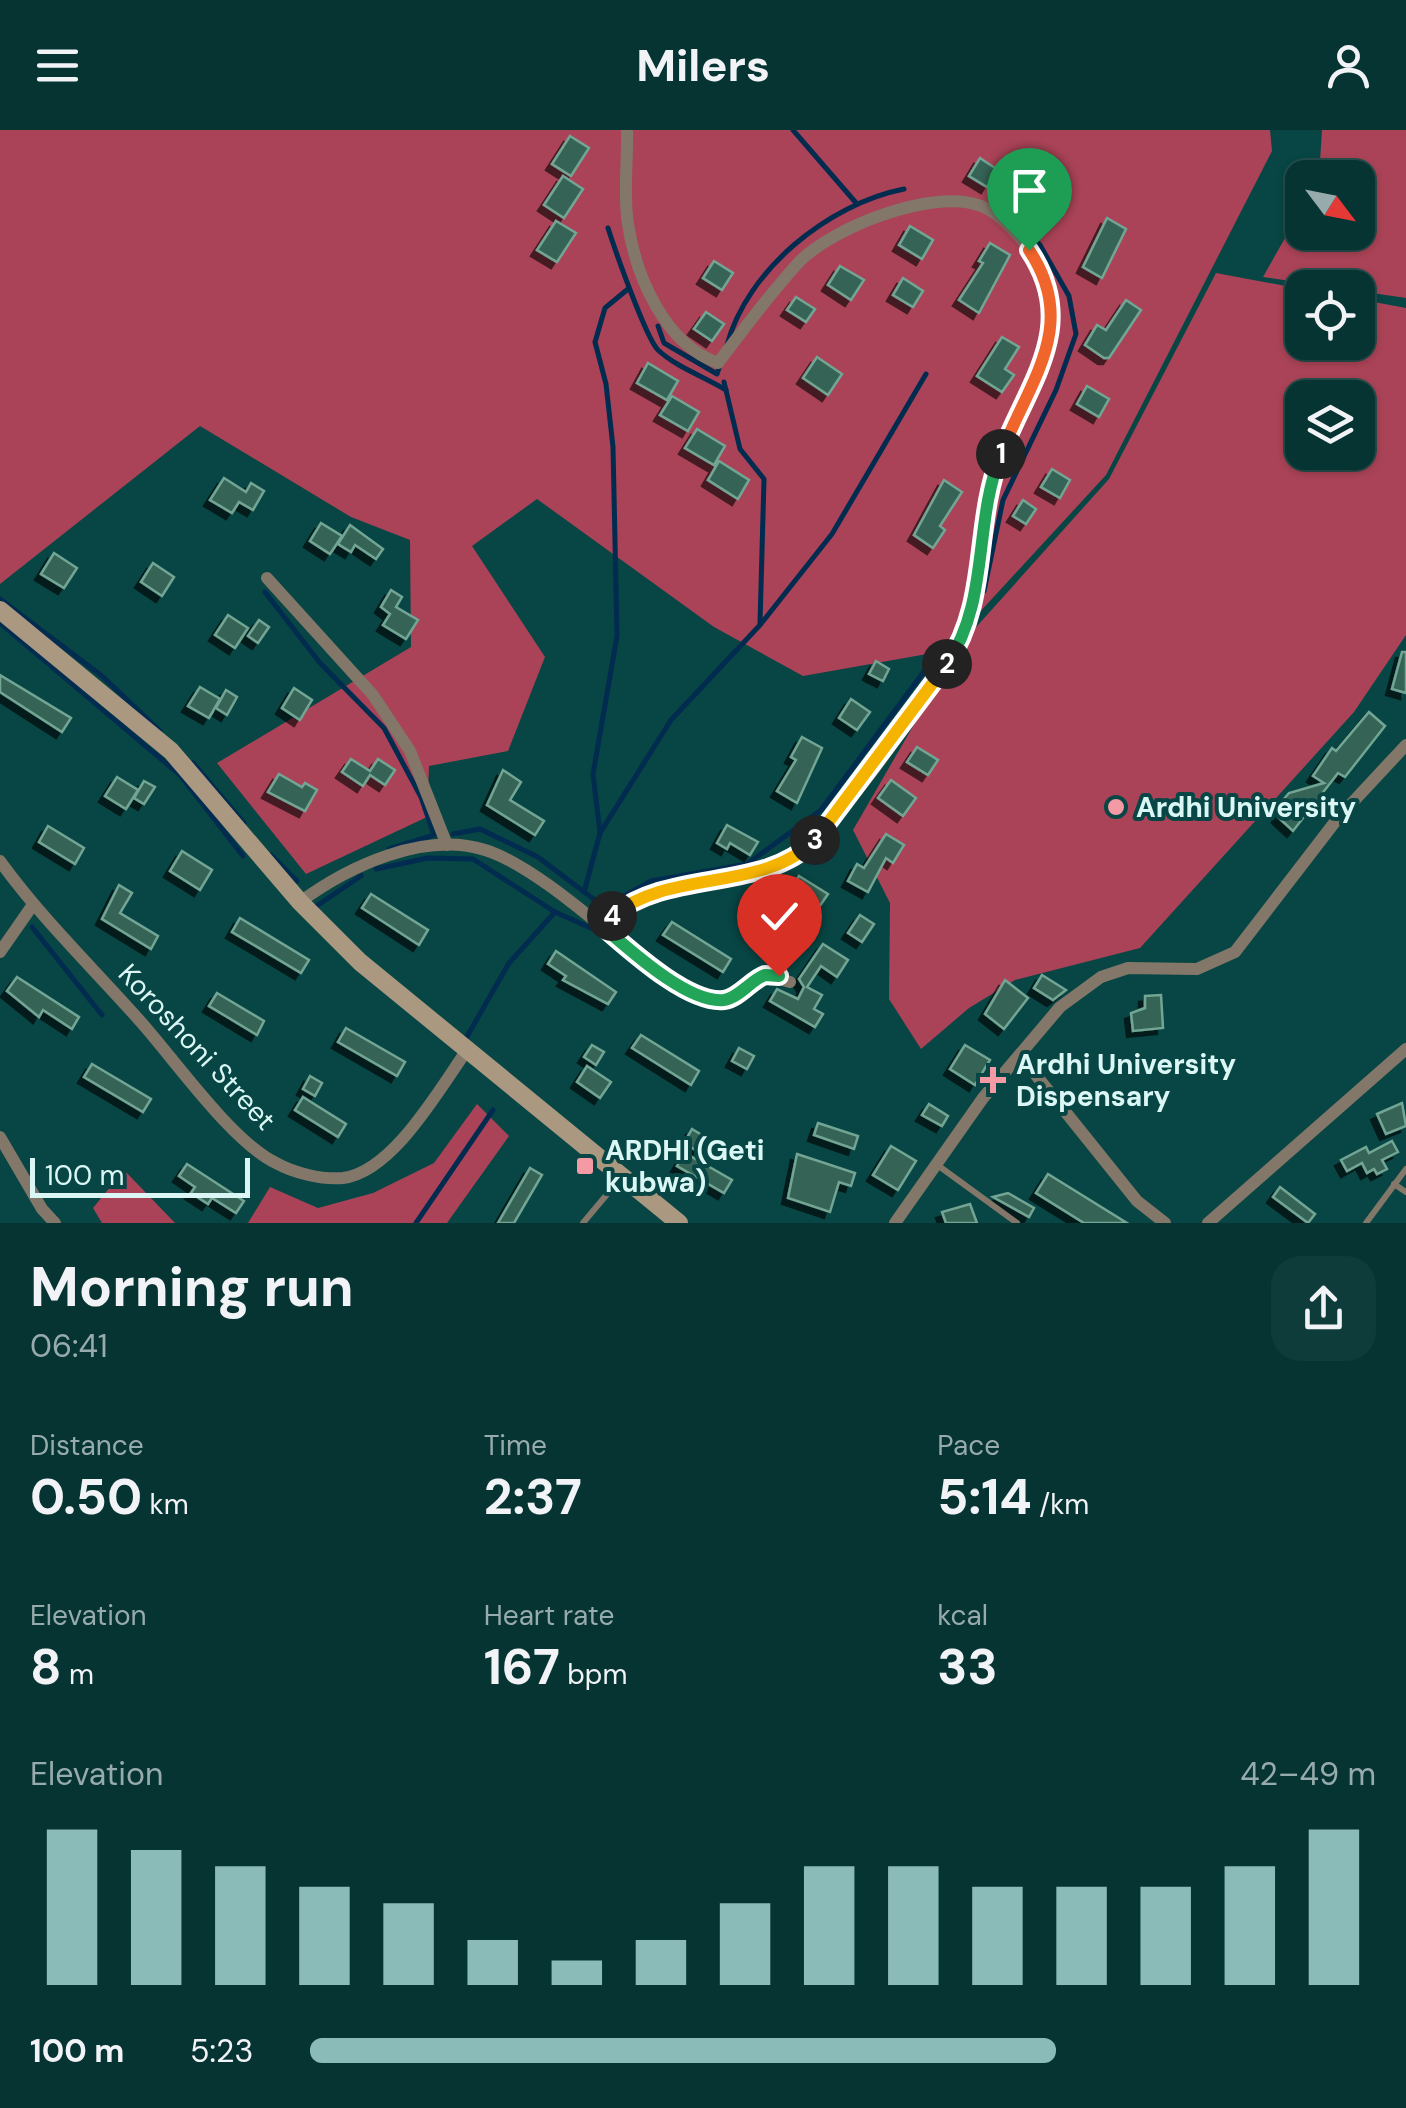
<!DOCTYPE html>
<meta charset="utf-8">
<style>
:root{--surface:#053433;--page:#0e3c3b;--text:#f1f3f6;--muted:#97aaac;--line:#264f4e;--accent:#8bbbb9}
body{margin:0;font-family:"DM Sans",sans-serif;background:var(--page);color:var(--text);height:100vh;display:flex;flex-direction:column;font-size:38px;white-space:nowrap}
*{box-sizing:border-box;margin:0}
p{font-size:32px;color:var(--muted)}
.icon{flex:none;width:55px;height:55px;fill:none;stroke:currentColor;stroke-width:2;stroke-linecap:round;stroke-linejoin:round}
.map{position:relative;height:1093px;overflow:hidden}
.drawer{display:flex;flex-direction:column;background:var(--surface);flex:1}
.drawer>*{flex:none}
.needle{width:65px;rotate:122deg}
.buttons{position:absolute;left:1285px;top:30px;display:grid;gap:20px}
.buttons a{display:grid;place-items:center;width:90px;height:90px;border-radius:20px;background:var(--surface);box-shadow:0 2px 8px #0004,0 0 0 2px var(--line);font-size:50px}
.scale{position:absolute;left:30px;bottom:25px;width:220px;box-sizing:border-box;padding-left:10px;border:5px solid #dbf7f5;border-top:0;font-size:28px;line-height:35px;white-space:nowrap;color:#dbf7f5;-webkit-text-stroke:8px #074644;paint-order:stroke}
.pin{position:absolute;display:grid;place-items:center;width:85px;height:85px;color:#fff;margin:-102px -42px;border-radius:50% 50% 50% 0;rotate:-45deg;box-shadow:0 0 10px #0007}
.pin .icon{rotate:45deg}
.km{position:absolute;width:50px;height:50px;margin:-25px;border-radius:50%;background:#222;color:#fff;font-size:28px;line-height:50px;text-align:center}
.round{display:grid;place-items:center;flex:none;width:105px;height:105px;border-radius:30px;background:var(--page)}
.summary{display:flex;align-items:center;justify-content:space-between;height:170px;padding:0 30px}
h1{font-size:55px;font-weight:700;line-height:75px}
.figures{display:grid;grid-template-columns:repeat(3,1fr);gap:15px;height:170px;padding:10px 30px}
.figures div{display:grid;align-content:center}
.figures b{font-size:50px;font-weight:700}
.figures small{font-size:28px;font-weight:400}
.figures p{font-size:28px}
.chart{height:280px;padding:20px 30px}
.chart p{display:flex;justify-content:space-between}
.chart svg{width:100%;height:180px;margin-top:10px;stroke:var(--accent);stroke-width:6}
ul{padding:0 30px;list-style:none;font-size:32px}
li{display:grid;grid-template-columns:160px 120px 1fr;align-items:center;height:75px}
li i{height:25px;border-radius:12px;background:var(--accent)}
header{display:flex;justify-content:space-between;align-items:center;height:130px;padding:0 30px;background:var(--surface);font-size:45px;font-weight:700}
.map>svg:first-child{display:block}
.forest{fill:#aa4357;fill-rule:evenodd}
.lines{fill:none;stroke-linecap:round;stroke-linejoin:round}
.stream{stroke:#022b50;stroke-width:5}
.building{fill:#356456;stroke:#73a594;stroke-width:2.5;filter:url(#shadow)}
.lane{stroke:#837769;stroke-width:6}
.street{stroke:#837769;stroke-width:12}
.secondary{stroke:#ab9881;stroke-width:18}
.split-1-casing{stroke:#fff;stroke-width:20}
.split-2-casing{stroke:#fff;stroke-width:20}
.split-3-casing{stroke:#fff;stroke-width:20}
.split-4-casing{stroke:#fff;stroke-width:20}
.split-5-casing{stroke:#fff;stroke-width:20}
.split-1{stroke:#f0652b;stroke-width:12}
.split-2{stroke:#22a559;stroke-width:12}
.split-3{stroke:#f5b400;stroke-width:12}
.split-4{stroke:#f5b400;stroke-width:12}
.split-5{stroke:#22a559;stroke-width:12}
.poi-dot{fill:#f49aa5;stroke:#074644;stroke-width:4}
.labels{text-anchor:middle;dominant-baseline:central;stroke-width:8;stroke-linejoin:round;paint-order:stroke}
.poi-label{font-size:28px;font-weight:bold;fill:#dbf7f5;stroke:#074644;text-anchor:start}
.street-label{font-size:28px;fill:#dbf7f5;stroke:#074644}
</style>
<header><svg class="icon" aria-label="menu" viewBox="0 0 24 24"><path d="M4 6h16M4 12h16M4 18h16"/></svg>Milers<svg class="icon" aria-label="person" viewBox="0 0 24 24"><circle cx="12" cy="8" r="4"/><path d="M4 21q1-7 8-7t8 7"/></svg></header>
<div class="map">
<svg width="1406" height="1093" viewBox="0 0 1406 1093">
<defs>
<filter id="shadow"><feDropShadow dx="-6" dy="6" stdDeviation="0" flood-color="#0009"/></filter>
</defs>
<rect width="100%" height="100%" fill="#074644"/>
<!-- forest -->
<g class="forest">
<polygon points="0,0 1270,0 1272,21 1106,345 944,521 803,546 714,497 537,369 472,416 545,527 508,621 429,636 427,687 306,744 217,633 411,517 410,410 351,387 200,296 0,454"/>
<polygon points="1322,0 1406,0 1406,168 1263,147 1302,78 1302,102 1358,102 1358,48 1319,47"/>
<path d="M1216,143L1302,159V212H1358V169L1406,178V505L1354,582L1140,818L1015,850L969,878L921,919L889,869L890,773L853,700L960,515L1109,349ZM1302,268H1358V322H1302Z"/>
<polygon points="477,974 509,1006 447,1093 248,1093 270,1057 318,1078 373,1063 434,1033"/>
<polygon points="124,1040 175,1093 102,1093 93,1078"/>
</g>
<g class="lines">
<!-- stream -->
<g class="stream">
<polyline points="793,0 857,74"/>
<path d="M608,98C615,120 646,208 658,220C676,237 705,247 726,260"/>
<polyline points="658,196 664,213 717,244 720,235"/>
<path d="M727,215C747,140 828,74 904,59"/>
<polyline points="724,252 740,319 764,349 760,493"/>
<polyline points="984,461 1003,370 1056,260 1076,204 1069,166 1040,115 991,65"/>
<polyline points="265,462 320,533 384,598 421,667 434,705 389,719"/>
<polyline points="0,469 102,546 160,601"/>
<polyline points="0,493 180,645 243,726"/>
<polyline points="193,633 244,693"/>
<polyline points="600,703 593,644 617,506 613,317 606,254 595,212 605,178 628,159"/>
<polyline points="453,704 480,699 538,727 604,777 651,751 747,734 821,680 934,528"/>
<polyline points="271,725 297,751"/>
<polyline points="376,739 428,728 473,729 555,782 593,799"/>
<polyline points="584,762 600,703 671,590 760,495 832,404 926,244"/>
<polyline points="315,777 361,746"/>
<polyline points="32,797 102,885"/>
<polyline points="465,910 509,833 555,782"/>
<polyline points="416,1093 493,980"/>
</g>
</g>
<!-- building -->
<g class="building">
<polygon points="570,6 589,18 571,46 552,34"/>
<polygon points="980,28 998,40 987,57 969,46"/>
<polygon points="1021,33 1041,46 1030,63 1010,50"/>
<polygon points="563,46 583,59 564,88 544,75"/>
<polygon points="1043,68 1062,79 1051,97 1032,86"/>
<polygon points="1107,88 1126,99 1102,148 1083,137"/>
<polygon points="556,91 576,103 557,132 537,120"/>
<polygon points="910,96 933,110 922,129 899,115"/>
<polygon points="990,113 1010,125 979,183 959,170 983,133 979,131"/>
<polygon points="714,131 733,143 722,160 703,148"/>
<polygon points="840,136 864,150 851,170 828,155"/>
<polygon points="903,148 923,161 913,177 893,165"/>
<polygon points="796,167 815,179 806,192 787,180"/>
<polygon points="1126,170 1141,180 1109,228 1104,228 1085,215 1097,195 1106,200"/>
<polygon points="706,182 724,194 712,211 694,199"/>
<polygon points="1002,207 1019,217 1005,239 1014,245 1002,262 977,246"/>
<polygon points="817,227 842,244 828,265 803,248"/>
<polygon points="648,233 678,251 667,270 637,253"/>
<polygon points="1087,256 1109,269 1099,287 1077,274"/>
<polygon points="672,266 699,282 688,301 660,285"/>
<polygon points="697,299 725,316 714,335 685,318"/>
<polygon points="719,331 749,350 738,369 708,350"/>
<polygon points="1052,339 1070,350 1060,368 1041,357"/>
<polygon points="224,348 246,362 251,353 264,361 253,380 239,372 232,383 210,370"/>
<polygon points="944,350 962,362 940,396 945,400 933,418 914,405"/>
<polygon points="1023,370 1036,379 1026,394 1013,386"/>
<polygon points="321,393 342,406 330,424 310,411"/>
<polygon points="350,395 383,419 376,429 355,415 351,422 338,414"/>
<polygon points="54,423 77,438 64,458 41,444"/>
<polygon points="153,433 174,447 162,466 141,452"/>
<polygon points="391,460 402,467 396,477 418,490 406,509 383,495 390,484 381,477"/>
<polygon points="228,485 248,498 235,518 215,505"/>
<polygon points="259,490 269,497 258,513 248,506"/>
<polygon points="1402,522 1406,522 1406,563 1392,559"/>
<polygon points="876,531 889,539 883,551 869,544"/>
<polygon points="0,545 71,588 62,602 0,562"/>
<polygon points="200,557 220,569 209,588 188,576"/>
<polygon points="294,558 312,570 300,590 282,578"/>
<polygon points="226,560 237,567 227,585 216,578"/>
<polygon points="851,569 870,582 857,600 839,588"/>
<polygon points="1369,582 1385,596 1345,647 1338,643 1293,701 1278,687 1283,670 1289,663 1324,653 1313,646 1332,618 1336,621"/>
<polygon points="802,607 822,618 797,673 777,661 796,630 791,627"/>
<polygon points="917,617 938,630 928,645 907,632"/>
<polygon points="351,629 370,641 378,629 395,640 385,655 370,645 363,656 342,642"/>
<polygon points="503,640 521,652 510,670 544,691 535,705 487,675"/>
<polygon points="279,644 302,657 305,653 317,660 305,681 268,662"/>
<polygon points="117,647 138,660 126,679 105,666"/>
<polygon points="891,650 916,668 903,686 878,668"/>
<polygon points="144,651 155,657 144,674 134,668"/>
<polygon points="727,695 758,712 750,725 730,713 727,719 717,713"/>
<polygon points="48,696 84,718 75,734 39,712"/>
<polygon points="886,704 904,715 893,733 886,728 868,762 848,751 857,734 864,738"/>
<polygon points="182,721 212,740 200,760 170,741"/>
<polygon points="799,746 828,764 792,816 760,797 772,777 778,780"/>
<polygon points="119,755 132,763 120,783 158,806 151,819 102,789"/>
<polygon points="371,764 428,800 419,815 362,778"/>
<polygon points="860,785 874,794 862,812 848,803"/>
<polygon points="240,788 309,830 301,843 232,802"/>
<polygon points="672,792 731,829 723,842 663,805"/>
<polygon points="823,814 848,830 837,847 821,836 807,857 822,865 814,879 823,884 815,897 770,871 777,859 798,869 804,857 799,849"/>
<polygon points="556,821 616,862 608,874 563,850 566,846 548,834"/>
<polygon points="1042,845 1066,860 1053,870 1034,858"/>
<polygon points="17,847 79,887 72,899 43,880 39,887 7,861"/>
<polygon points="1005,850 1028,868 1004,899 985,884"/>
<polygon points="217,863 264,891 257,905 209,876"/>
<polygon points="1161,865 1163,898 1133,901 1131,883 1145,878 1145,866"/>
<polygon points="346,898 405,932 397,946 338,912"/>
<polygon points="641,905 699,941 691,955 632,918"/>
<polygon points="592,915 604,922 596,935 584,927"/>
<polygon points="965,915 990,930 975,955 950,939"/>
<polygon points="739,918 754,926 747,939 732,931"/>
<polygon points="92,934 151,969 143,982 84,947"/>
<polygon points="587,936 611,952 600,968 577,952"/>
<polygon points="310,946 322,953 315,966 303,959"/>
<polygon points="303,967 346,994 338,1007 295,980"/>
<polygon points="1402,973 1406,996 1386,1004 1377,984"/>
<polygon points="929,974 948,986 942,996 922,985"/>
<polygon points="818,993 858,1006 854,1019 814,1005"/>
<polygon points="692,999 705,1007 697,1021 684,1013"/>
<polygon points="1392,1011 1398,1022 1382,1030 1387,1039 1377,1044 1374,1039 1367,1043 1362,1033 1347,1041 1341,1030 1366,1017 1369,1023"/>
<polygon points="891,1016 916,1031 898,1060 873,1045"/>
<polygon points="685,1023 732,1050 724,1063 677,1036"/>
<polygon points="797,1024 855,1043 851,1056 839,1052 830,1082 788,1068"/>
<polygon points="187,1034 244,1071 236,1083 212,1068 208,1074 191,1063 195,1057 179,1046"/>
<polygon points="530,1038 542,1045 514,1093 498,1093"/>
<polygon points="1048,1044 1127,1093 1084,1093 1036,1063"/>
<polygon points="1280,1057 1315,1084 1308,1093 1273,1067"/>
<polygon points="1008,1063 1034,1078 1029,1087 993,1067"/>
<polygon points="970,1074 977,1093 946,1093 942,1082"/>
</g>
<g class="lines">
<!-- lane -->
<g class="lane">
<polyline points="936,1034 1017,1093"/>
<polyline points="1394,1054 1406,1062"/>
<polyline points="583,1093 619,1050"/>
<polyline points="1366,1093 1406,1039"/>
</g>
<!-- street -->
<g class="street">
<polyline points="267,448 373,565 410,621 447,715"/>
<path d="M0,731C42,789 93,838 140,891C175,930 231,1011 276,1033C294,1043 322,1050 343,1048C393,1042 440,958 467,920"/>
<path d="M300,772C349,736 424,701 485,720C527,733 584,782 618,810C650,836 682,862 723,870L765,845L790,852"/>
<path d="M602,797C652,747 728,751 791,729C835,704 965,520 976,470C985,430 978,388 991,348C1007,300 1032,255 1051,207C1055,166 1044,132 1015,102C1005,91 992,79 978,75C931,59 834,97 800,131C771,162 744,199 718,233C665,214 636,147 628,94C623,65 628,30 627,0"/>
<polyline points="0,822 32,776"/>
<polyline points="1015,933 1027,934 1137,1071 1165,1093"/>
<polyline points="0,1007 42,1079 55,1093"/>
<polyline points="895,1093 983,968 1060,877 1101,847 1128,838 1197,839 1235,822 1338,688 1406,615"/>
<polyline points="1208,1093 1406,919"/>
</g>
<!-- secondary -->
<polyline class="secondary" points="0,480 171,621 300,772 360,832 679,1093"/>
</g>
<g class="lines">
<!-- split-1 casing -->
<g class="split-1-casing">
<path id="split-1" d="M1001,324C1029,251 1080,196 1029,120"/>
</g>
<!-- split-2 casing -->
<g class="split-2-casing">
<path id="split-2" d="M947,534C990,470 973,394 1001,324"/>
</g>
<!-- split-3 casing -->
<g class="split-3-casing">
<polyline id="split-3" points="815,710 947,534"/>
</g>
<!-- split-4 casing -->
<g class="split-4-casing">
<path id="split-4" d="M612,786C670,738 763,763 815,710"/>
</g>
<!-- split-5 casing -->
<g class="split-5-casing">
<path id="split-5" d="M612,786L602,796C629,819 688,874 724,870C739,868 751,850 765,845L779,846"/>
</g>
<!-- split-1 -->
<use href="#split-1" class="split-1"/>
<!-- split-2 -->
<use href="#split-2" class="split-2"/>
<!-- split-3 -->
<use href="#split-3" class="split-3"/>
<!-- split-4 -->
<use href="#split-4" class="split-4"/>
<!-- split-5 -->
<use href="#split-5" class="split-5"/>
</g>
<!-- markers -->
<g class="poi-dot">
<circle cx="1116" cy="677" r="10"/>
<path d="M988 935h10v10h10v10h-10v10h-10v-10h-10v-10h10z"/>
<rect x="575" y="1026" width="20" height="20" rx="5"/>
</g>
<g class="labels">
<!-- poi labels -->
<g class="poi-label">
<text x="1136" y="677">Ardhi University</text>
<text x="1016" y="934">Ardhi University<tspan x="1016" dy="32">Dispensary</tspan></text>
<text x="605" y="1020">ARDHI (Geti<tspan x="605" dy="32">kubwa)</tspan></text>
</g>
<!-- street labels -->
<g class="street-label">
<text transform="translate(197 917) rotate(47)">Koroshoni Street</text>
</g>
</g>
</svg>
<div class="buttons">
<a><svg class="needle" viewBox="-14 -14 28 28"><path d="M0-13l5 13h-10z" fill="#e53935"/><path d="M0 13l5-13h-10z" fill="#97aaac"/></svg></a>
<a><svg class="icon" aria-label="locate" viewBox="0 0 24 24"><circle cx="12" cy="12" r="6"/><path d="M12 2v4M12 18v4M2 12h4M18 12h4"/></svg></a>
<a><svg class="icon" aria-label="layers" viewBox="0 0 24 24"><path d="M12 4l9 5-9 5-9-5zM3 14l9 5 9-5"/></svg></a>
</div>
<div class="scale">100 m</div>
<div class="pin" style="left:1029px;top:120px;background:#1e9e55"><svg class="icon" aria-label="arrive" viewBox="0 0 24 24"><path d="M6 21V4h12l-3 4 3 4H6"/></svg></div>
<div class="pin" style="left:779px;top:846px;background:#d93025"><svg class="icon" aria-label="check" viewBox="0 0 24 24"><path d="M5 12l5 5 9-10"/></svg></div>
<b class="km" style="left:1001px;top:324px">1</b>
<b class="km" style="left:947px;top:534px">2</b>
<b class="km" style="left:815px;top:710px">3</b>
<b class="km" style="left:612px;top:786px">4</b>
</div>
<section class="drawer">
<div class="summary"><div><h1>Morning run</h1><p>06:41</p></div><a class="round"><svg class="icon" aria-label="share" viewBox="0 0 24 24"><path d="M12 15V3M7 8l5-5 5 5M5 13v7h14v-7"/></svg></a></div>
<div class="figures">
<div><p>Distance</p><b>0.50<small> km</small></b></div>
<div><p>Time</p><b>2:37</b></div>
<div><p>Pace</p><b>5:14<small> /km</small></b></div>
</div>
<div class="figures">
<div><p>Elevation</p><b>8<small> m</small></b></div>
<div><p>Heart rate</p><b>167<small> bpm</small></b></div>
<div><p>kcal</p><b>33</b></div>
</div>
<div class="chart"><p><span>Elevation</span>42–49 m</p>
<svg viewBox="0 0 160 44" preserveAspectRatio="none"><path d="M5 44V6M15 44V11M25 44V15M35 44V20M45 44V24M55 44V33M65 44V38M75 44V33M85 44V24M95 44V15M105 44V15M115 44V20M125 44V20M135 44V20M145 44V15M155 44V6"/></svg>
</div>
<ul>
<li><b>100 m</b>5:23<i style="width:70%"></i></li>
</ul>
</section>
